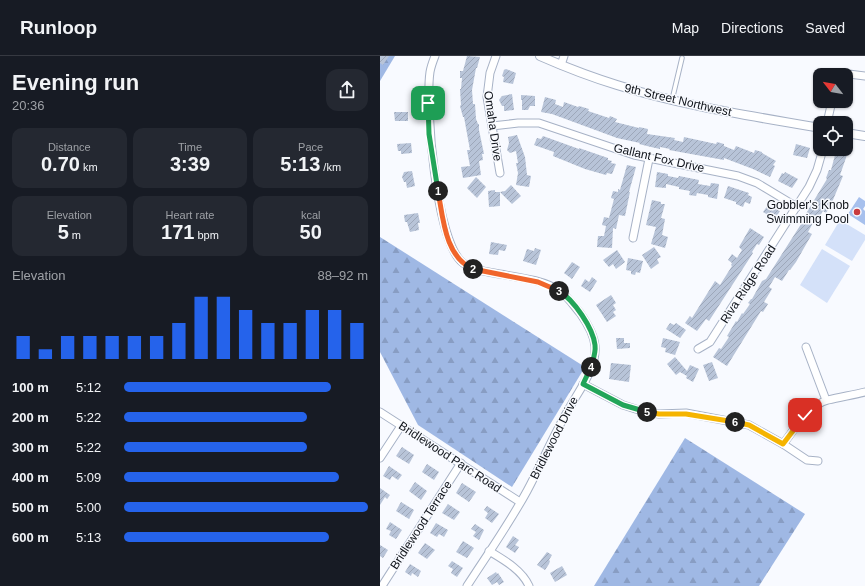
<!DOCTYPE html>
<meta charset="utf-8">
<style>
:root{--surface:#171b24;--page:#242831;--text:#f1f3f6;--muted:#9ea1a6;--line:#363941;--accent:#2563eb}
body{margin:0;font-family:Arial,sans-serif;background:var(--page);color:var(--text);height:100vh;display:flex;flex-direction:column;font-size:15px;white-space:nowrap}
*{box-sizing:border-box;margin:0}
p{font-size:13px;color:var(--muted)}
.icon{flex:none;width:22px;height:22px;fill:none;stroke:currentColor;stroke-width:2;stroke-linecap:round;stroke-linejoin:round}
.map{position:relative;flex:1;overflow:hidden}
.panel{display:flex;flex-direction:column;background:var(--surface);width:380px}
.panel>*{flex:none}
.needle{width:26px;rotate:301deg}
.tools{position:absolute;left:433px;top:12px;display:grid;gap:8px}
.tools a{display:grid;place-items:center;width:40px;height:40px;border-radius:8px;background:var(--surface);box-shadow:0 1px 3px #0004;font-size:20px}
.pin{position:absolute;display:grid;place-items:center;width:34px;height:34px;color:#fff;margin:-17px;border-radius:8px;box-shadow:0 2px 6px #0006}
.km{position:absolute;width:20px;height:20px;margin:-10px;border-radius:50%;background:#222;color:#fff;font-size:11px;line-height:20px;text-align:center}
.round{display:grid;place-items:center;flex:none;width:42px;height:42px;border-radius:12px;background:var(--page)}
.summary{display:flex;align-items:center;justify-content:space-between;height:68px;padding:0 12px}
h1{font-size:22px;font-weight:600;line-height:30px}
.stats{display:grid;grid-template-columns:repeat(3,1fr);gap:6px;height:68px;padding:4px 12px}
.stats div{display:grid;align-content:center;border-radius:10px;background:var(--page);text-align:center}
.stats b{font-size:20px;font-weight:600}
.stats small{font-size:11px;font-weight:400}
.stats p{font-size:11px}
.chart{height:112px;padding:8px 12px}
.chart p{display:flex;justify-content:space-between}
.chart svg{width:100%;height:72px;margin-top:4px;stroke:var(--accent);stroke-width:6}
ul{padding:0 12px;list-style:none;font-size:13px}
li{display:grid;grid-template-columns:64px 48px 1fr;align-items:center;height:30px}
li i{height:10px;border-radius:5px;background:var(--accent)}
header{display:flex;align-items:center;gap:24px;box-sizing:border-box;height:56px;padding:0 20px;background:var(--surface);border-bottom:1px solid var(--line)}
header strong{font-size:19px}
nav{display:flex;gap:22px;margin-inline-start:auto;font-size:14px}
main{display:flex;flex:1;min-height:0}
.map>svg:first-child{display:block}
.forest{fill:url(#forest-firs)}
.green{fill:#d4e1f9}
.water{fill:#a7c0ed}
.building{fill:url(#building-hatch)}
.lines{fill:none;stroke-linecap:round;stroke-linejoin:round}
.service-casing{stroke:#a7b2c6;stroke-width:5.5}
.minor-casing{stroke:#a7b2c6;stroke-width:9}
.tertiary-casing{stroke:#a7b2c6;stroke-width:10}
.service{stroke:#fff;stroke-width:3.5}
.minor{stroke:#fff;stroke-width:7}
.tertiary{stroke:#fff;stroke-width:8}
.split-1-casing{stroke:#fff;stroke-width:8}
.split-2-casing{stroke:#fff;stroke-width:8}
.split-3-casing{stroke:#fff;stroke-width:8}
.split-4-casing{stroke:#fff;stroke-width:8}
.split-5-casing{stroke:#fff;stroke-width:8}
.split-6-casing{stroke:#fff;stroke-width:8}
.split-7-casing{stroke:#fff;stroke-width:8}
.split-1{stroke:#22a559;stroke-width:5}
.split-2{stroke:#f0652b;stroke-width:5}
.split-3{stroke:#f0652b;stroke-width:5}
.split-4{stroke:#22a559;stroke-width:5}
.split-5{stroke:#22a559;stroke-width:5}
.split-6{stroke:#f5b400;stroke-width:5}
.split-7{stroke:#f5b400;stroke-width:5}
.poi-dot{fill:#c93a3e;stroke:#f8faff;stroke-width:1.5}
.labels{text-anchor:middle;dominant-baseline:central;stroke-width:3;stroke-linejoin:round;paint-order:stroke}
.street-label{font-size:12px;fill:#0e1219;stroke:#f8faff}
.poi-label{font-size:12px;fill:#0e1219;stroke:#f8faff;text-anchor:end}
</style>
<header>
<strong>Runloop</strong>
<nav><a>Map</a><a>Directions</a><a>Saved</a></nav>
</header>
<main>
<section class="panel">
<div class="summary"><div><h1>Evening run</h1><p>20:36</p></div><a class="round"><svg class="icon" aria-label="share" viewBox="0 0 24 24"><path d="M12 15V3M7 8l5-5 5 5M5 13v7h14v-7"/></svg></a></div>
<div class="stats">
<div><p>Distance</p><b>0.70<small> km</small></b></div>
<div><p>Time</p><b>3:39</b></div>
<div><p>Pace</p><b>5:13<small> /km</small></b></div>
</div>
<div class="stats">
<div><p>Elevation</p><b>5<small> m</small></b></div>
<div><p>Heart rate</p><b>171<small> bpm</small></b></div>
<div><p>kcal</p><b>50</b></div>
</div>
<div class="chart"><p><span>Elevation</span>88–92 m</p>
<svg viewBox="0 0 160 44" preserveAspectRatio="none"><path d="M5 44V30M15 44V38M25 44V30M35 44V30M45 44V30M55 44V30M65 44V30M75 44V22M85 44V6M95 44V6M105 44V14M115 44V22M125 44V22M135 44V14M145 44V14M155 44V22"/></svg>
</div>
<ul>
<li><b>100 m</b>5:12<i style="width:85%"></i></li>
<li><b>200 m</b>5:22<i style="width:75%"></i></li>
<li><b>300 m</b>5:22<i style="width:75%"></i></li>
<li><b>400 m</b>5:09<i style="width:88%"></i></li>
<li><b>500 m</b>5:00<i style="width:100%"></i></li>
<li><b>600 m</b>5:13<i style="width:84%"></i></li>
</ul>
</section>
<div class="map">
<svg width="485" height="530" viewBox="0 0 485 530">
<defs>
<pattern id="forest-firs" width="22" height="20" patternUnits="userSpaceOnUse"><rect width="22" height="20" fill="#9fb8e4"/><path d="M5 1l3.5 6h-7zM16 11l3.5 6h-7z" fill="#889dc3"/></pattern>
<pattern id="building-hatch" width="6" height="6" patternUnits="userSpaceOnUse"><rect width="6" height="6" fill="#b8c4d8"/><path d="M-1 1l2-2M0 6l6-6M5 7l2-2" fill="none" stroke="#9da7b9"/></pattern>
</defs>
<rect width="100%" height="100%" fill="#f8faff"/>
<!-- forest -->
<g class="forest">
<polygon points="0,0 15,0 0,25"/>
<polygon points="0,181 205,311 132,431 38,369 0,296"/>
<polygon points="305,382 425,458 379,530 214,530"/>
</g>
<!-- green -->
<g class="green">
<polygon points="460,164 485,179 485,184 472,205 445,189"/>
<polygon points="442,193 470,210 447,247 420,229"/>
</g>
<!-- water -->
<polygon class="water" points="479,141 485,145 485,150 483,153 485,155 485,169 468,158"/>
<!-- building -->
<g class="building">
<polygon points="0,0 9,0 3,9 0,7"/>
<polygon points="87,0 100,1 97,12 96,12 92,34 93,48 95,48 96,63 98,68 99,68 99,74 104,98 102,98 103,104 99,105 101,119 83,122 81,111 90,110 87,94 90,94 84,61 83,61 80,50 81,49 80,33 81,33 82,22 80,22 80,15 83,15"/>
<polygon points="126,13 136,17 133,28 123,26 124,21 122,20 124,14"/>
<polygon points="132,38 134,54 124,55 124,50 122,50 119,44 122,40"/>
<polygon points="141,39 155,40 155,50 150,50 148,54 142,54 142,44 141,44"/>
<polygon points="165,41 176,44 175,48 183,51 184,46 198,51 199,50 209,53 208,55 229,62 230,60 237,63 235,66 259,72 259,71 268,73 267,78 295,82 294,84 303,86 304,81 336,88 337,86 344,88 344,90 354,94 356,90 374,97 375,94 382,96 382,97 396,105 393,109 395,110 390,121 373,113 344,102 344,104 289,94 290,93 280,91 280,93 271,91 259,88 260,87 237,82 172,58 161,56"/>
<polygon points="14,56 28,56 28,65 15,65"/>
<polygon points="137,79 145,101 147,119 151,120 149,131 136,129 138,117 136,107 138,107 136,95 130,97 127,94 129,87 128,81"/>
<polygon points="163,80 199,93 199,92 228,102 228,104 232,105 231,107 236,108 232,118 227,117 226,119 205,113 173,100 174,96 154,89 157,82 161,83"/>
<polygon points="31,87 32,97 21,98 21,95 18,95 17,88"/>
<polygon points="416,88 430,92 427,102 413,99"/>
<polygon points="459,97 467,99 460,119 463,120 450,151 446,157 443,155 435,168 433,167 428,176 432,178 416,206 410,214 409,214 402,225 395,221 389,231 392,233 384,246 388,248 383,256 381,255 347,310 333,301 339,292 341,293 349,281 347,280 356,265 357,266 362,257 363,258 370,248 368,247 371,243 372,243 382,225 386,223 423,165 422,164 447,123 446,122 449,114 451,114 455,99 458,100"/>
<polygon points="247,109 256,111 249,136 250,136 245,160 239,159 236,173 233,172 232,192 217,191 218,180 224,180 226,170 222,169 224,161 229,162 234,143 231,142 233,135 238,136 238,133 240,134"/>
<polygon points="32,115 35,130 27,132 26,126 24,126 22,121 24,116"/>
<polygon points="277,116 288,118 288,120 298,122 299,120 319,124 318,128 330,130 331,127 339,128 337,143 328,141 328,139 317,137 316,140 309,139 310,135 299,133 299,131 286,128 286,132 275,131"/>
<polygon points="405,116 418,123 412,132 398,125 402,117 404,118"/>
<polygon points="96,121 106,131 97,142 87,132"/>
<polygon points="131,129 141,140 132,148 120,136 125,135"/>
<polygon points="348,130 369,137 368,139 372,141 370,148 365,146 363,151 356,148 356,146 344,142"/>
<polygon points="115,134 115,136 120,136 120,150 109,151 108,135"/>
<polygon points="272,144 281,146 281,148 285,148 281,162 285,163 282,179 288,181 285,192 271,188 276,171 266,169"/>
<polygon points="388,149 400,155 395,163 383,156"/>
<polygon points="38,157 40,167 38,167 39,174 30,176 27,166 25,166 24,159"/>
<polygon points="370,172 384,181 379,189 377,188 372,196 373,197 329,265 326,263 317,275 305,267 310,260 312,262 335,225 340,229 352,210 351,209 352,207 348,204 352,198 357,202 362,194 359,191"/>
<polygon points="111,186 127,189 125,195 119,194 118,199 109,198"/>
<polygon points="274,191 281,201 277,203 279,207 271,213 262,199"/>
<polygon points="155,192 161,194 156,209 143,205 147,193 154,195"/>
<polygon points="237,194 245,206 236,213 233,208 229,211 223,204"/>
<polygon points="248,202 263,205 260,217 256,216 255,219 251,218 251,215 246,214"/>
<polygon points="192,206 200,211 192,223 184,217"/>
<polygon points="212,221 217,225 210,236 201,230 205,223 209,226"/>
<polygon points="231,239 236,247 233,249 236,254 233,256 236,260 227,266 216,249"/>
<polygon points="290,267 294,269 296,267 306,274 300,282 286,273"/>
<polygon points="236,282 244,282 244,287 250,287 250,292 237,293"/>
<polygon points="283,282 300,286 295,299 285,296 286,292 281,291"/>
<polygon points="295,301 307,315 310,309 319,313 313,326 306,322 307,320 300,316 296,319 287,308"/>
<polygon points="332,306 338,322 329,325 323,309"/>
<polygon points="231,307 251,309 249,326 229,323"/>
<polygon points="22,391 34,399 29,408 16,400"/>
<polygon points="47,408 59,416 54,424 42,416"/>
<polygon points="9,410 22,419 18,424 12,420 10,424 3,420"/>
<polygon points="35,426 47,435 41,444 29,435"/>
<polygon points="82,427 96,436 89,446 76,437"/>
<polygon points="0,432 10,439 7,443 5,441 0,449"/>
<polygon points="21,446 34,454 29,463 16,455"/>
<polygon points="68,448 80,456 74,464 62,457"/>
<polygon points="107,450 119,458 112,467 105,462 108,457 104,454"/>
<polygon points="10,466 22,474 16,483 9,479 11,475 6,473"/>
<polygon points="56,467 68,474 64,481 59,478 57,481 50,477"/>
<polygon points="95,468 104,474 99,484 93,480 96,476 91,473"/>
<polygon points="133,480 139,484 135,489 139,491 135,497 126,491"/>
<polygon points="83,485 94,492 87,502 76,496"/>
<polygon points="45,487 55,494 47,503 38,497"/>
<polygon points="0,489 8,494 3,502 0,500"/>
<polygon points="167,496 172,499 169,504 170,505 169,508 165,514 157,509"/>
<polygon points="72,505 83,512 77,521 71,517 73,513 68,510"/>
<polygon points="30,508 41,515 38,521 32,517 31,520 25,516"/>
<polygon points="182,510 187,519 175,526 170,517"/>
<polygon points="116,516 117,518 118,517 124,526 119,529 117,526 112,529 107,522"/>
</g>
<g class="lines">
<!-- service casing -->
<g class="service-casing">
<polyline id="service" points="292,44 302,2"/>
</g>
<!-- minor casing -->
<g class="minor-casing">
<g id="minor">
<path d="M55,0C53,5 51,10 50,16C45,50 56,187 83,207C92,214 103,215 114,217C135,221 162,223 180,235C188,241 194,250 200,257C207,267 214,278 215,290C217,313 197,337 187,356C172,382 161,409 147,435C129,468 107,499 87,530"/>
<polyline points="116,0 110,17 107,41 120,117"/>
<polyline points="181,9 184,0"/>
<polyline points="458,19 461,17 485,20"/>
<polyline points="447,67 452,45"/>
<polyline points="112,70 138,67 159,67 254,99 358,120 377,127 417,151"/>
<polyline points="253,182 269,103"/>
<polyline points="426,291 446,344"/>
<polyline points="318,293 330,286 429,131 437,114 443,93"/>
<polyline points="203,328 243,349 265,356 279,358 306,357 369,369 403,388 427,404 438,405"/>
<polyline points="0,356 140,446"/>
<path d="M403,388C415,373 427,350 448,344C460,341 473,339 485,336"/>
<polyline points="0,402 21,370"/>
<path d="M109,495C124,504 142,514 149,530"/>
<polyline points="2,530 81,407"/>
</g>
</g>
<!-- tertiary casing -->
<g class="tertiary-casing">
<g id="tertiary">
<path d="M160,0C185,11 211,21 237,29C303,50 372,60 440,72"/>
<polyline points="466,77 485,80"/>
</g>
</g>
<!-- service -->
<use href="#service" class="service"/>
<!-- minor -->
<use href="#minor" class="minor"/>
<!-- tertiary -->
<use href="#tertiary" class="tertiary"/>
</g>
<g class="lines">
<!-- split-1 casing -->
<g class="split-1-casing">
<polyline id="split-1" points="48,47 49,78 58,135"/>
</g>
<!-- split-2 casing -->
<g class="split-2-casing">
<path id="split-2" d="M58,135C63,162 65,201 93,213"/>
</g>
<!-- split-3 casing -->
<g class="split-3-casing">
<polyline id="split-3" points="93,213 158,226 179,235"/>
</g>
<!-- split-4 casing -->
<g class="split-4-casing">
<path id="split-4" d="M179,235C194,244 213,272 215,289C216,297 213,304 211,311"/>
</g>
<!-- split-5 casing -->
<g class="split-5-casing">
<polyline id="split-5" points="211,311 203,328 243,349 267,356"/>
</g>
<!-- split-6 casing -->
<g class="split-6-casing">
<polyline id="split-6" points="267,356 279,358 306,358 355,366"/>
</g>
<!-- split-7 casing -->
<g class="split-7-casing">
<polyline id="split-7" points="355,366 369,369 403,388 425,359"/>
</g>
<!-- split-1 -->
<use href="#split-1" class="split-1"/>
<!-- split-2 -->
<use href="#split-2" class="split-2"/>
<!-- split-3 -->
<use href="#split-3" class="split-3"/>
<!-- split-4 -->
<use href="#split-4" class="split-4"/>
<!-- split-5 -->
<use href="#split-5" class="split-5"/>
<!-- split-6 -->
<use href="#split-6" class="split-6"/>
<!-- split-7 -->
<use href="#split-7" class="split-7"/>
</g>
<!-- markers -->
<circle class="poi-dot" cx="477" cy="156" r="4"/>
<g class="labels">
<!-- street labels -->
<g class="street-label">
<text transform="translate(298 44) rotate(13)">9th Street Northwest</text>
<text transform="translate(113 70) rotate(82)">Omaha Drive</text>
<text transform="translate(279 102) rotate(13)">Gallant Fox Drive</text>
<text transform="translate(368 228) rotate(-57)">Riva Ridge Road</text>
<text transform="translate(174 382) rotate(-63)">Bridlewood Drive</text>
<text transform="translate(70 401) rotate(33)">Bridlewood Parc Road</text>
<text transform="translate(41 469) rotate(-57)">Bridlewood Terrace</text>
</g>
<!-- poi labels -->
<g class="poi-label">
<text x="469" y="149">Gobbler's Knob<tspan x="469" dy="14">Swimming Pool</tspan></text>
</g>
</g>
</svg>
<div class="tools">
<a><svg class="needle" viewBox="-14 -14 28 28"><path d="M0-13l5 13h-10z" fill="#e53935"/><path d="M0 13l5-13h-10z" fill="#9ea1a6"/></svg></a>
<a><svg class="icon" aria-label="locate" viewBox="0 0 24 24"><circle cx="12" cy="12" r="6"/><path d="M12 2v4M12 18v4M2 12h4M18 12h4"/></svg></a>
</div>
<div class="pin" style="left:48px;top:47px;background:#1e9e55"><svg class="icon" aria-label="arrive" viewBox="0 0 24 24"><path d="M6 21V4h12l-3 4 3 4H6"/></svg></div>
<div class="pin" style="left:425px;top:359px;background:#d93025"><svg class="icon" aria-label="check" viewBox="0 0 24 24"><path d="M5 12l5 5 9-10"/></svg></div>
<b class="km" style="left:58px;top:135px">1</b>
<b class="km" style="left:93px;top:213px">2</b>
<b class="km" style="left:179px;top:235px">3</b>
<b class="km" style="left:211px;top:311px">4</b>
<b class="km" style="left:267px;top:356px">5</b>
<b class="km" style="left:355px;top:366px">6</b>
</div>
</main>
